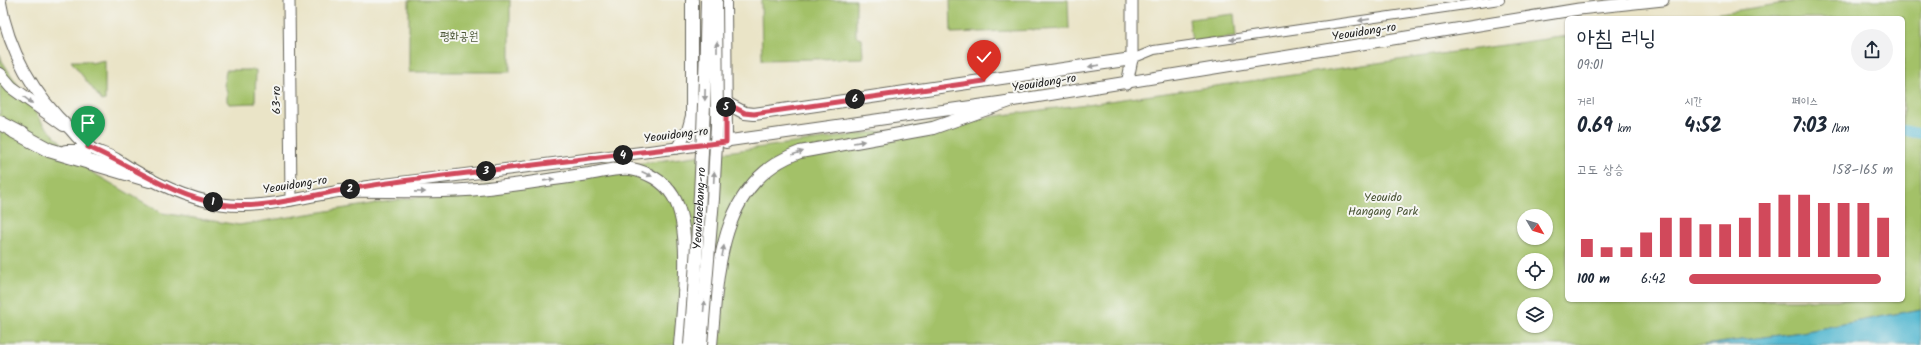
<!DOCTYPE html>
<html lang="ko">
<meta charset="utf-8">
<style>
:root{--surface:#fff;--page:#f2f2f3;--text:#1f2937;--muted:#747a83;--accent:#d1495b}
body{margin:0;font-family:Kalam,"Poor Story",sans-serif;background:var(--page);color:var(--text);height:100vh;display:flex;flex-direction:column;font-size:15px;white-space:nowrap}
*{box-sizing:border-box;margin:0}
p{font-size:13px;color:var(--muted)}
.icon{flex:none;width:22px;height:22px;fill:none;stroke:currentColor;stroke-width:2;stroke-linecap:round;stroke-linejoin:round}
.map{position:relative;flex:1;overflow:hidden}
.side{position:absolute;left:1565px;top:16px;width:340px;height:286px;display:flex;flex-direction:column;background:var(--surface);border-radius:6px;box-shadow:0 1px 3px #0004}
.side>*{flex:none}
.needle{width:26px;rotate:128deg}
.buttons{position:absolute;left:1517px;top:209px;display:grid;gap:8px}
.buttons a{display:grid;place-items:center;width:36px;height:36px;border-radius:50%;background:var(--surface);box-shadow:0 1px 3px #0004;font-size:20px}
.pin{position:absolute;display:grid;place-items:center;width:34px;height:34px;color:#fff;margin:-41px -17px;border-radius:50% 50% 50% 0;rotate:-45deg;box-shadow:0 0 4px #0007}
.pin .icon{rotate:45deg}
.km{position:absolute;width:20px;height:20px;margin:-10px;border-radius:50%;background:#222;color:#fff;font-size:11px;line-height:20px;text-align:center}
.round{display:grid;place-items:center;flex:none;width:42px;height:42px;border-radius:21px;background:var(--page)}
.head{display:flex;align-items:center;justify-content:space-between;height:68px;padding:0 12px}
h1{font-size:22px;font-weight:600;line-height:30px}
.stats{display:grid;grid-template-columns:repeat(3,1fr);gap:6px;height:68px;padding:4px 12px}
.stats div{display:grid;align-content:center}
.stats b{font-size:20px;font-weight:600}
.stats small{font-size:11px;font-weight:400}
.stats p{font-size:11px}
.chart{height:112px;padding:8px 12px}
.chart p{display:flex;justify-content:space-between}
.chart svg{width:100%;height:72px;margin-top:4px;stroke:var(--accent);stroke-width:6}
ul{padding:0 12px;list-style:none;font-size:13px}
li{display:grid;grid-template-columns:64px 48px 1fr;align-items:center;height:30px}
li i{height:10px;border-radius:5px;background:var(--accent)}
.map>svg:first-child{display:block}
.green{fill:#a3c168;stroke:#606e42;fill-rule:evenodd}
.water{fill:#52b7d0;stroke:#376a76}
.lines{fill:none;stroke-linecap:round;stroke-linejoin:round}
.canal{stroke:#52b7d0;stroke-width:10}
.street-casing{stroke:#646258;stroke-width:10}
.secondary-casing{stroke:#646258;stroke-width:13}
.primary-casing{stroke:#646258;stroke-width:14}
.highway-casing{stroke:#646258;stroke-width:16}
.street{stroke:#fff;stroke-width:8}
.secondary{stroke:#fff;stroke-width:11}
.primary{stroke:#fff;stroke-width:12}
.highway{stroke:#fff;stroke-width:14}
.primary-bridge-casing{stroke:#646258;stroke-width:14;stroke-linecap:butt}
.primary-bridge{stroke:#fff;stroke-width:12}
.oneway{fill:#999}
.route-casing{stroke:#fff;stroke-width:8}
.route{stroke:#d1495b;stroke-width:5}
.labels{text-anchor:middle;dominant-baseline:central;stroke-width:4;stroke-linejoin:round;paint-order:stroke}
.street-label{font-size:12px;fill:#1c1c1c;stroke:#f6f6f2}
.park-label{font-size:12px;fill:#4b5637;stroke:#f6f6f2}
</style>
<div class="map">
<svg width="1921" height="345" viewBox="0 0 1921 345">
<rect width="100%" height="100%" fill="#f6f6f2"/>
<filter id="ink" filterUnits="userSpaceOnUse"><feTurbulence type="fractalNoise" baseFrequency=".025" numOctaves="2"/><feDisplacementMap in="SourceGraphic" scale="8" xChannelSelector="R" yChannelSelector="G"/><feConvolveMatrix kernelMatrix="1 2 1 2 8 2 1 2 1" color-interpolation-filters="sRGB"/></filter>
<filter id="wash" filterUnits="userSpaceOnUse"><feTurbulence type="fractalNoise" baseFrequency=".012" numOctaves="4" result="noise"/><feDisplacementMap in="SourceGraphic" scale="16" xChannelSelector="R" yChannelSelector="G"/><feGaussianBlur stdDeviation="0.9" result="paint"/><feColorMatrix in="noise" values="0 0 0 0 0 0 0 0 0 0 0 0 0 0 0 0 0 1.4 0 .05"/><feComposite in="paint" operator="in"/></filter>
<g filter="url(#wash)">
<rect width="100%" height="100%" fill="#eae4c7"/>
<!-- green -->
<g class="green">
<rect x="409" y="0" width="101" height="72"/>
<polygon points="761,0 856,0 856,36 862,38 863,58 762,60"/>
<polygon points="950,0 1068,0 1069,29 951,33"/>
<path d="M1804,0H1921V309L1802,332L1704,345H0V54L2,61L43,124L90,171L162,213L239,225L568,173L1124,99L1567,36V300H1903V18H1688ZM1524,216H1546V238H1524ZM1524,260H1546V282H1524ZM1524,304H1546V326H1524Z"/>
<polygon points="1234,14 1236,37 1192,42 1189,19"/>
<polygon points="105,60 105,100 102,101 71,61 90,61 91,63"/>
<polygon points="226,70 256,70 255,103 229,104 227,101 227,91 224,85"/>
</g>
<!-- water -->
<polygon class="water" points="1921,309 1921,345 1704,345 1802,332"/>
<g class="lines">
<!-- canal -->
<polyline class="canal" points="1903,130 1921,134"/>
</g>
</g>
<g filter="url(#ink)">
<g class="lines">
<!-- street casing -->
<g class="street-casing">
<polyline id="street" points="1132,59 1154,50 1500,0"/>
</g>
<!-- secondary casing -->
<g class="secondary-casing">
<g id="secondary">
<path d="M0,0C8,50 34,96 71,130C76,136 82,143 88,147C97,152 108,154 116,159C148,180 183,198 221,204C263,210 305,196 347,190"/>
<polyline points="289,0 291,200"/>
<polyline points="1127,84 1132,59 1132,0"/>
<polyline points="677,148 688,129 692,114"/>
<polyline points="364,187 677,148 1010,101 1579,9 1663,0"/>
</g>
</g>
<!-- primary casing -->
<g class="primary-casing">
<g id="primary">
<polyline points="692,0 692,114 698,136 703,144"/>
<polyline points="725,0 726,142"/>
<polyline points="0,74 11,87 64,125"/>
<polyline points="726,103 745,113 754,114 1132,59"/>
<path d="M339,191C391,190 444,194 496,187C527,184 558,178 589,174C602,172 617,167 631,169C647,172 664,181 673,196C693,228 683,307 680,345"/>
<path d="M711,345C718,272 718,181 800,152L933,128L1010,101"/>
</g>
</g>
<!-- highway casing -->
<g class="highway-casing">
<g id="highway">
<polyline points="0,123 23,135"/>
<polyline points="14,131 49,150 150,180"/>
<polyline points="66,152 80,152 88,147"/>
</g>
</g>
<!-- street -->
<use href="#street" class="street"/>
<!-- secondary -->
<use href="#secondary" class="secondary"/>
<!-- primary -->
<use href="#primary" class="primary"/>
<!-- highway -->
<use href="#highway" class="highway"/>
<!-- primary-bridge casing -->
<g class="primary-bridge-casing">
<g id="primary-bridge">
<path id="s1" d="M690,345C699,230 705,115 707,0"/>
<polyline points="701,345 713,199 717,125 716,0"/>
</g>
</g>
<!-- primary-bridge -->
<use href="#primary-bridge" class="primary-bridge"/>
</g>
<!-- one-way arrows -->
<defs><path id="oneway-solid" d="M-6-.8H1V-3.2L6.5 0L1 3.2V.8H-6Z"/></defs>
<g class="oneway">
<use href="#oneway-solid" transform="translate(1364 20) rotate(172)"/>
<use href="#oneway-solid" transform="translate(1235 39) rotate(172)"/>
<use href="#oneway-solid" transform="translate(717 47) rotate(-90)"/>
<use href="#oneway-solid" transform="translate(1094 66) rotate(172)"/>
<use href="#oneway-solid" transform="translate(705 95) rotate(91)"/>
<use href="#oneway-solid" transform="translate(28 100) rotate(37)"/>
<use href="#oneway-solid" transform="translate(859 142) rotate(-9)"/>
<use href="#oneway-solid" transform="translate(798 153) rotate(-18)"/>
<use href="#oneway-solid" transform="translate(647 174) rotate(25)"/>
<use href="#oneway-solid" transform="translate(714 177) rotate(-87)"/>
<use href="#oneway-solid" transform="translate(549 180) rotate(-8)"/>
<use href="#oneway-solid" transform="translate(420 192) rotate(1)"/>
<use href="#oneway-solid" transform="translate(723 251) rotate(-80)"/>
<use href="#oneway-solid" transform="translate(704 306) rotate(-85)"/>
</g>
</g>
<g class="lines" filter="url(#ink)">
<!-- route casing -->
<g class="route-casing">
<path id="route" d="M88,147C133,166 171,196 220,204C259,210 299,198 337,191C359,187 381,184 402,181C510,167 618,155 726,142V103L745,113L754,114L984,81"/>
</g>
<!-- route -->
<use href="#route" class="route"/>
</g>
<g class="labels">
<!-- street labels -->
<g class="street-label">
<text transform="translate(1364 32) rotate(-9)">Yeouidong-ro</text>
<text transform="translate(1044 83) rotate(-9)">Yeouidong-ro</text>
<text transform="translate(276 100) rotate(-90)">63-ro</text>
<text transform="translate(676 135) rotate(-7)">Yeouidong-ro</text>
<text transform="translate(295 185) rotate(-9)">Yeouidong-ro</text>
<text stroke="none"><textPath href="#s1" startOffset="137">Yeouidaebang-ro</textPath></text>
</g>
<!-- park labels -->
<g class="park-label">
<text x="459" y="36">평화공원</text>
<text x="1383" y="197">Yeouido<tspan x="1383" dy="14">Hangang Park</tspan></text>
</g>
</g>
</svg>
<div class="buttons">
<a><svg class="needle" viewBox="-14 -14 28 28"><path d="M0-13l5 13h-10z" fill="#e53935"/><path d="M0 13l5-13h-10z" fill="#747a83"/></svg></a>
<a><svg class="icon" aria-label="locate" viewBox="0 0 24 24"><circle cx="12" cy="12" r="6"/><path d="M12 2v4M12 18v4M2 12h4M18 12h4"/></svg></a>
<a><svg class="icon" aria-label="layers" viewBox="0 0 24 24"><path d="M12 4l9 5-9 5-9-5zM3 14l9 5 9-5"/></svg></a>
</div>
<div class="pin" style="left:88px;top:147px;background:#1e9e55"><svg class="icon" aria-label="arrive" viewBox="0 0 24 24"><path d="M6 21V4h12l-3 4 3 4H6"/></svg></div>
<div class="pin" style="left:984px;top:81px;background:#d93025"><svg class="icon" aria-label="check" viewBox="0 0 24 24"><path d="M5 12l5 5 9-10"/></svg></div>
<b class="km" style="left:213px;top:202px">1</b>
<b class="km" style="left:350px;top:189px">2</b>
<b class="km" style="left:486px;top:171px">3</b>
<b class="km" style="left:623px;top:155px">4</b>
<b class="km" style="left:726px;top:107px">5</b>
<b class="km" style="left:855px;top:99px">6</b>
<section class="side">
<div class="head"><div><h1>아침 러닝</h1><p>09:01</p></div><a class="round"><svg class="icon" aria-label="share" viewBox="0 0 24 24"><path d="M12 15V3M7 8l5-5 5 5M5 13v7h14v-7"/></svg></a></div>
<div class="stats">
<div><p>거리</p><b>0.69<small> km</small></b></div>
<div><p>시간</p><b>4:52</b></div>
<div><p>페이스</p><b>7:03<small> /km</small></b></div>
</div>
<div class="chart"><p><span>고도 상승</span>158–165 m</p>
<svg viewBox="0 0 160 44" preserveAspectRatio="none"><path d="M5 44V33M15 44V38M25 44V38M35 44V29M45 44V20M55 44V20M65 44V24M75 44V24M85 44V20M95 44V11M105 44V6M115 44V6M125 44V11M135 44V11M145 44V11M155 44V20"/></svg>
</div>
<ul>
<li><b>100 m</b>6:42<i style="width:94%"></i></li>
</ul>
</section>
</div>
